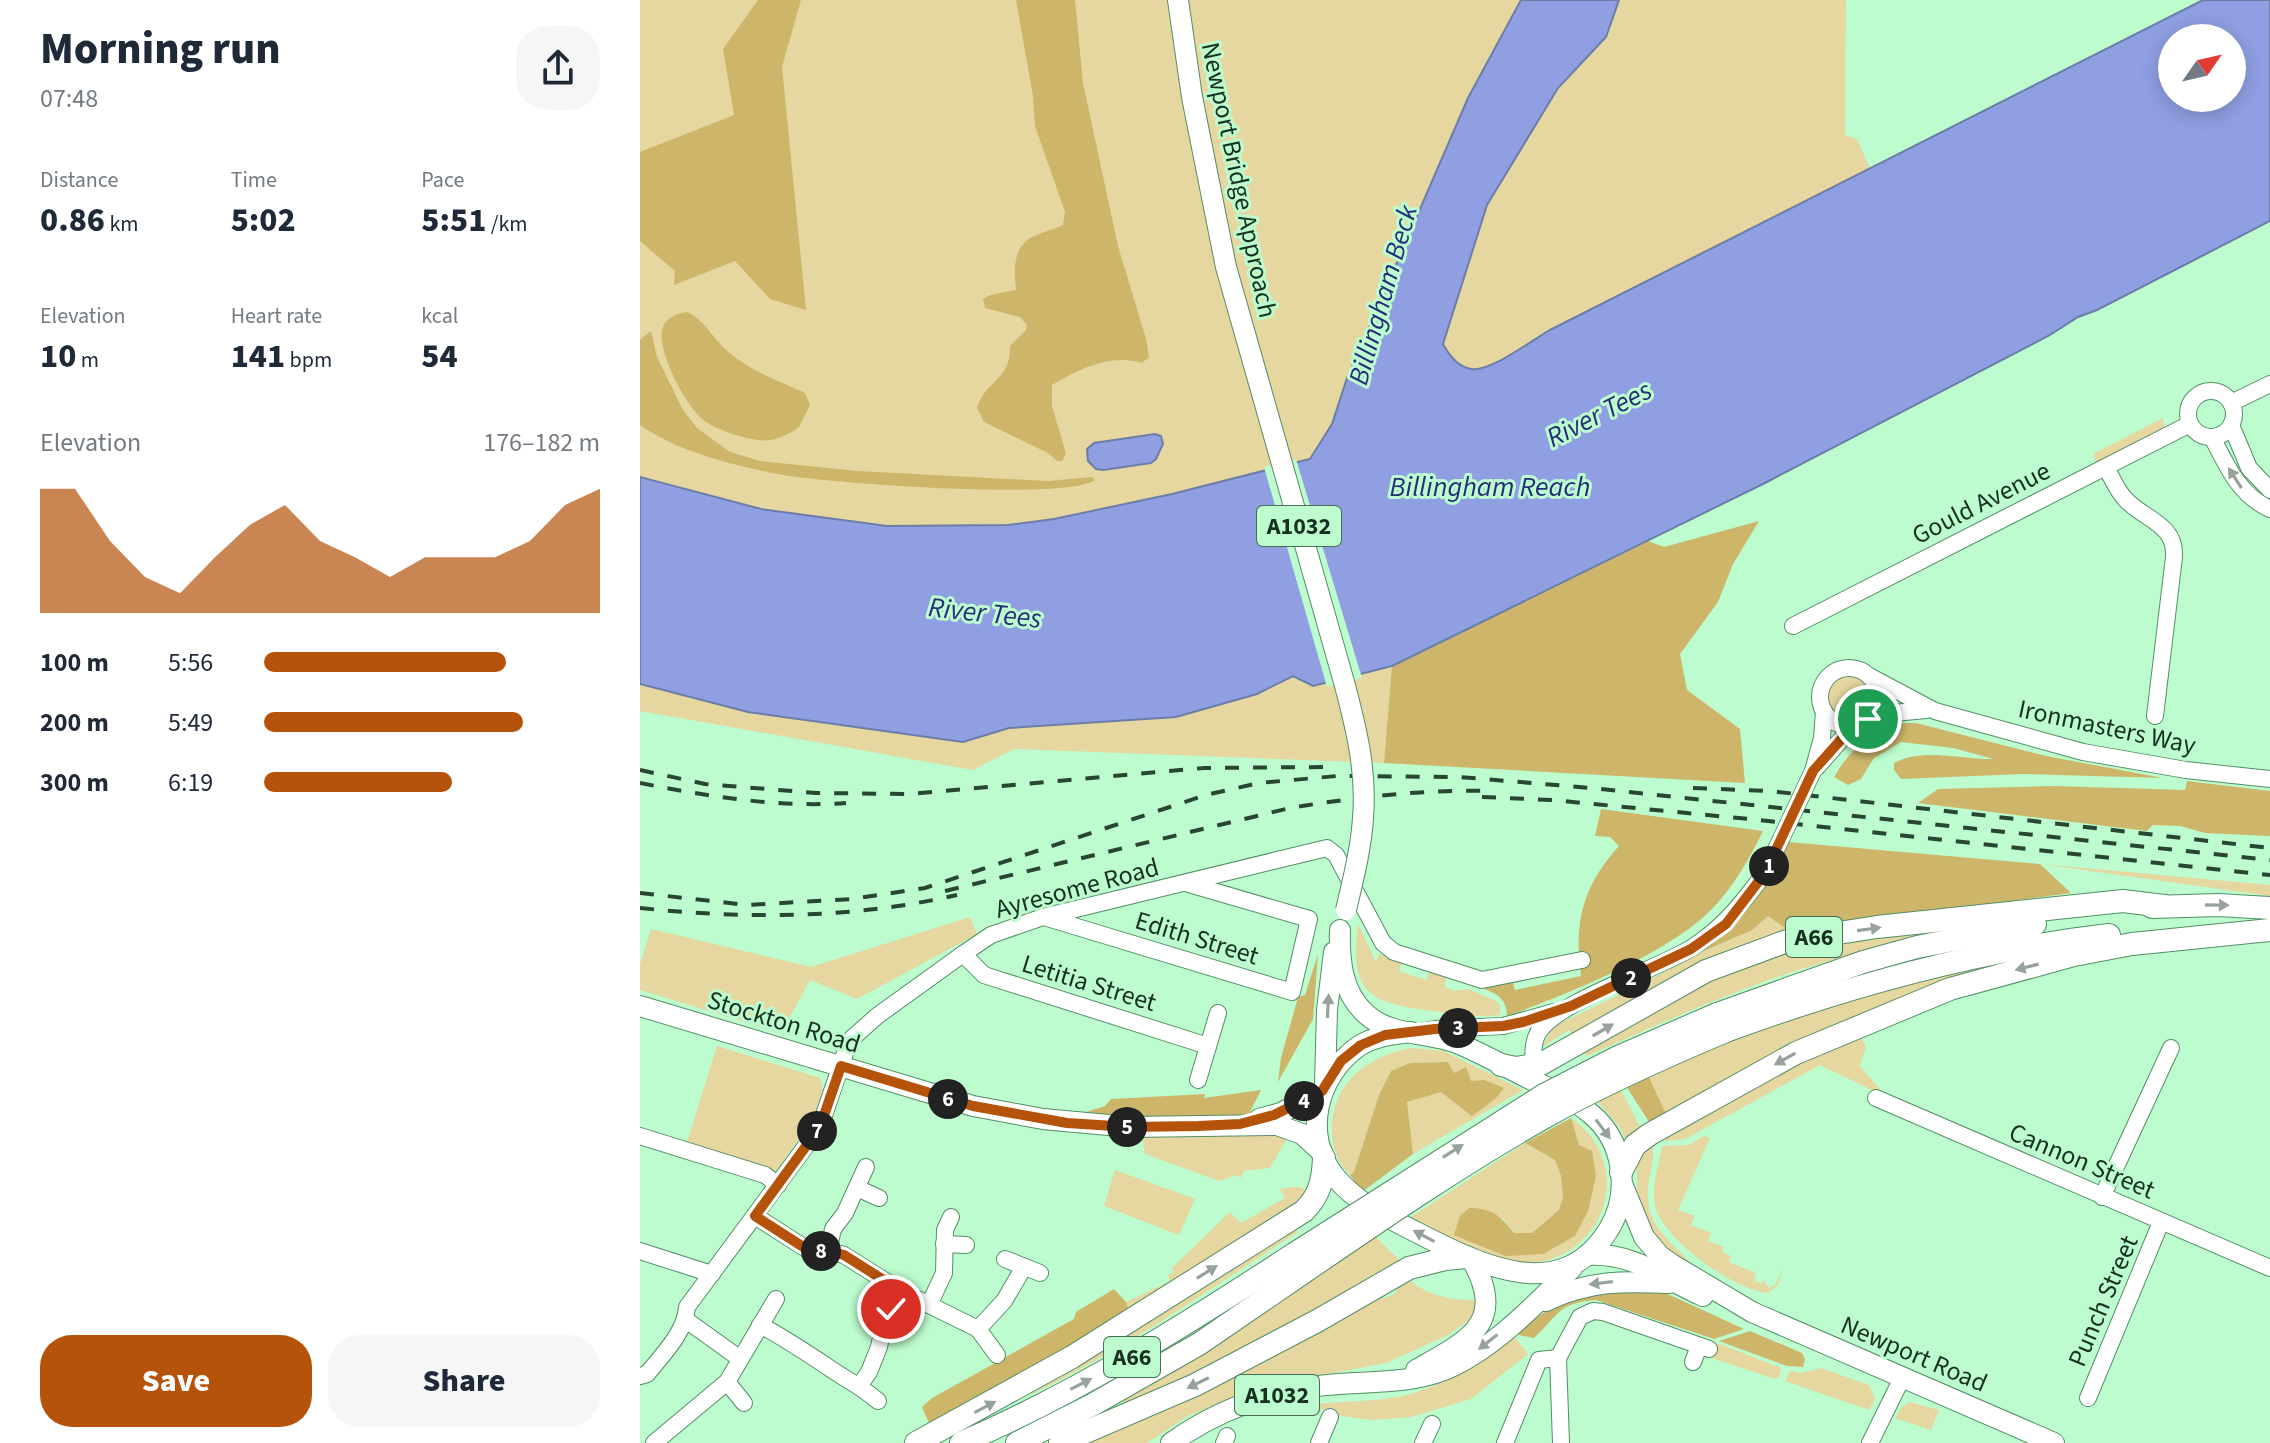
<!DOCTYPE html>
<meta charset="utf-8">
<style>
:root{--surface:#fff;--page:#f6f6f7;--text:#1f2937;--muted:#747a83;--accent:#b45309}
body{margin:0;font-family:"Source Sans 3",sans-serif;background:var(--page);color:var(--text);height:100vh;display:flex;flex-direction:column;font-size:30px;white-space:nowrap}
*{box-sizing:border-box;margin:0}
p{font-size:26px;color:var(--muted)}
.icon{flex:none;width:44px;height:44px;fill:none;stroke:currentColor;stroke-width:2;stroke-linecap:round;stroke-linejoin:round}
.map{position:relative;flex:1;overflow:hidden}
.panel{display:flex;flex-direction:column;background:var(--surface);width:640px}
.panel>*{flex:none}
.needle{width:52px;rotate:56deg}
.controls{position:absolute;left:1518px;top:24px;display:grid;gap:16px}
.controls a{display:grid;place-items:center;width:88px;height:88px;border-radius:50%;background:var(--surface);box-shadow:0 4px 20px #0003;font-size:40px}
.pin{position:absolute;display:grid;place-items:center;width:68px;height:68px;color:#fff;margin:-34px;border:4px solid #fff;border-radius:50%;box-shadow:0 2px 8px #0007}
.km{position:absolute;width:40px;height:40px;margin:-20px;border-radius:50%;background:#222;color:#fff;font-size:22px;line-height:40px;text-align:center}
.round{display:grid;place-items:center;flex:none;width:84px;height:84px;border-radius:32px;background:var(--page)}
.summary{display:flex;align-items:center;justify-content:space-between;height:136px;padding:0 40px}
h1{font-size:44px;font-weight:800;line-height:60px}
.stats{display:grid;grid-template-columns:repeat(3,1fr);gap:12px;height:136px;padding:8px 40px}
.stats div{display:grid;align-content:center}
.stats b{font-size:34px;font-weight:800}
.stats small{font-size:22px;font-weight:400}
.stats p{font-size:22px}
.chart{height:224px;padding:16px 40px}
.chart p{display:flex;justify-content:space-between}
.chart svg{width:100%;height:144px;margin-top:8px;fill:var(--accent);opacity:.7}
.cta{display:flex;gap:16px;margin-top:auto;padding:16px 40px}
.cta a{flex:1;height:92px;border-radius:32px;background:var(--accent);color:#fff;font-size:32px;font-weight:800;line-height:92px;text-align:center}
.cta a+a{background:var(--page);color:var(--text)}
ul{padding:0 40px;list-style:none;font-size:26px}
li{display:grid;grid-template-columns:128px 96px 1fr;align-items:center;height:60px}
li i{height:20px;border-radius:10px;background:var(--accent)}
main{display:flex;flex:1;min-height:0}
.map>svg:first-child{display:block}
.green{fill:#e6d69f}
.forest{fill:#cdb66a}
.water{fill:#8f9fe2;stroke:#6b7ea8;stroke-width:2;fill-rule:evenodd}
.pier{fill:#bcfcce}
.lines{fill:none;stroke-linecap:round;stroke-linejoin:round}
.minor-casing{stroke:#528e65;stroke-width:18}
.major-casing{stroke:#528e65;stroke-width:22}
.highway-casing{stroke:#528e65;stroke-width:24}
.minor{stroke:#fff;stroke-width:16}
.major{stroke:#fff;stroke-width:20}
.highway{stroke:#fff;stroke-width:22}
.rail{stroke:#284632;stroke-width:4;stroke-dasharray:14 14;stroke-linecap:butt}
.minor-bridge-casing{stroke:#528e65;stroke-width:18;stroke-linecap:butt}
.major-bridge-casing{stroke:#528e65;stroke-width:22;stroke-linecap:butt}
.highway-bridge-casing{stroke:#528e65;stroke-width:24;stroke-linecap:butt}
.minor-bridge{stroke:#fff;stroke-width:16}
.major-bridge{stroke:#fff;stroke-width:20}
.highway-bridge{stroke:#fff;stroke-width:22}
.oneway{fill:#97a29b}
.route-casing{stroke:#fff;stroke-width:16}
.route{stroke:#b45309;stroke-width:10}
.labels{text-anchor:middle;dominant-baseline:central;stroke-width:6;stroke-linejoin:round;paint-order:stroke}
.shield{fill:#bcfcce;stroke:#486e54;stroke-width:2}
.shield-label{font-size:24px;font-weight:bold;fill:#173120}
.street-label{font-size:26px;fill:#173120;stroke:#bcfcce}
.water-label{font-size:28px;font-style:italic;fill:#262e7b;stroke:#bcfcce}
</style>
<main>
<section class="panel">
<div class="summary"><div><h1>Morning run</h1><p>07:48</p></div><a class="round"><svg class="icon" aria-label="share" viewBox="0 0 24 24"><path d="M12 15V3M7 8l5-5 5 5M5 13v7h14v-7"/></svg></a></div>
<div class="stats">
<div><p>Distance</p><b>0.86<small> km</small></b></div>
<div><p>Time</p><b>5:02</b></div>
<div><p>Pace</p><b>5:51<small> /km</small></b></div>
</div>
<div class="stats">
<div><p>Elevation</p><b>10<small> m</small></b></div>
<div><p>Heart rate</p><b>141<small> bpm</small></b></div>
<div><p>kcal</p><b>54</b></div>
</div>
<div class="chart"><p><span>Elevation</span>176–182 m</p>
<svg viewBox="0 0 160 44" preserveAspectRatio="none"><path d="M0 44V6L10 6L20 22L30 33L40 38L50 27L60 17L70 11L80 22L90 27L100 33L110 27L120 27L130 27L140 22L150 11L160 6V44z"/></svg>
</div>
<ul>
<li><b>100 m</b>5:56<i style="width:72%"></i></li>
<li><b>200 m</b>5:49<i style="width:77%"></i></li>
<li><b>300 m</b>6:19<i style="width:56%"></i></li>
</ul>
<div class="cta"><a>Save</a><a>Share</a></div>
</section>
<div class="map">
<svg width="1630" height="1443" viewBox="0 0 1630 1443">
<rect width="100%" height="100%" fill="#bcfcce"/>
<!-- green -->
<g class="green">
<polygon points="0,0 881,0 828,98 707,378 692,424 671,459 532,494 414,519 368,525 247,526 121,509 0,477"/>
<path d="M979,0H1206L1205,135L1217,139L1230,168C1125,221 1020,274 915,327C893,338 859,368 835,370C820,370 809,355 803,344L847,205L919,88L966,37Z"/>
<polygon points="1523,418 1524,429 1457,464 1453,454"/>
<polygon points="752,666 744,763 374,749 333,770 0,711 0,684 108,712 323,742 369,728 617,694 653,676 673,686"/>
<circle cx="1209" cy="696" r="22"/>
<polygon points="1400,864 1630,885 1630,896"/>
<path d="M1128,916L1149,931L1073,957L934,1037L929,1030L902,1047L913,1027L1033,968C1064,948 1100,940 1128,916Z"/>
<polygon points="330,917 337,934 217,999 170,980 141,1033 0,990 0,964 11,929 171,967"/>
<path d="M1354,918C1281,937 1206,954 1134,978C1070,1001 1009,1028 947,1056L943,1051L1118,955Z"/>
<path d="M718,924L736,962L739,954L762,962L759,971L786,980L790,971L806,978L805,987L814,991L828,989L856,1001L860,1005V1015C837,1018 814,1014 792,1011C728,1003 709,992 718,924Z"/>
<path d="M1376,962L1027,1116L1008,1076C1127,1024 1248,983 1376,962Z"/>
<polygon points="1220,1033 1226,1047 1220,1066 1243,1093 1242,1095 1180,1065 1045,1139 1027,1141 1020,1137 1146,1068"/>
<polygon points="77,1046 180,1078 186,1102 136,1171 47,1142"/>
<path d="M772,1048L804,1051L883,1090L773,1154L766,1102L831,1081L814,1073L808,1062L770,1063L751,1071L739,1095L714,1172L710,1175C697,1163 692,1147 692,1130C691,1083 729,1055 772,1048Z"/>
<polygon points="980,1088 998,1123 1004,1129 987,1142 978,1125 957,1101"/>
<path d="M931,1118C995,1162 968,1255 892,1263C858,1266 802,1233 771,1217L885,1143L915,1160L921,1176L923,1197L919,1210L892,1233H874L863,1218L814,1235L935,1236L939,1146Z"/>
<polygon points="572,1133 649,1135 630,1168 604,1171 601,1178 596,1175 579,1181 505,1154 503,1140 507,1136"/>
<path d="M1064,1136L1070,1138L1038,1210L1055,1216L1051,1225L1071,1233L1068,1241L1083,1247L1082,1252L1091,1256L1089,1262L1116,1273L1114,1280L1121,1284L1123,1280L1129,1288L1135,1285L1142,1270L1138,1285L1128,1293C1094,1290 1027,1242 1016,1209C1010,1191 1019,1164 1022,1146L1049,1145Z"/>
<path d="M1011,1142C1016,1154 1011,1167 1009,1180C1002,1223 1025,1236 1052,1264L1050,1266L1015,1242L997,1205V1160Z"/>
<polygon points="475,1170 555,1199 539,1235 464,1206"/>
<polygon points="653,1187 661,1187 669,1193 661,1207 490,1313 486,1302 530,1281 528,1275 534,1272 531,1269 590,1212 601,1223 645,1198 640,1189"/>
<path d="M654,1228L658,1232C571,1288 486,1349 392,1394L391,1392Z"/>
<polygon points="736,1237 760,1261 577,1367 485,1404 482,1399 554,1358"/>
<path d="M771,1280C785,1296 816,1301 837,1300L836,1310L829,1320L808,1335L746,1363L614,1388L548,1416L507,1443H432L739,1295L745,1298L755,1294L758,1286Z"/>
<path d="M873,1335L888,1354L831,1399L771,1417L731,1420L702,1416L675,1407L676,1404C702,1401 731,1402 757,1397C803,1388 837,1363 873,1335Z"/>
<polygon points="1077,1343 1141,1368 1139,1378 1135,1379 1072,1358"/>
<polygon points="1181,1368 1229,1385 1235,1399 1229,1410 1145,1381 1150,1371 1161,1373"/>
<polygon points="1269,1402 1299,1410 1291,1430 1255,1418 1262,1407"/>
</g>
<!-- forest -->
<g class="forest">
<polygon points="118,0 161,0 142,67 166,310 130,299 95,261 34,285 35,271 0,241 0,152 94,115 83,49"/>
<path d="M376,0H435L443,83L478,246L506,339L509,357L502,363C472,353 438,369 412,385V406L426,454L422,461H417L408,453L344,422L337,408C345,380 371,381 370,346L386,330L387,325L380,317L345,308L343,299L350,295L376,290C374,272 372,248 392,237C402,232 413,230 423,225L425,212L395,126L393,96Z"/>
<path d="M47,312C63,319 71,335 83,347C107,370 135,379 165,393L170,405L159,427C151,433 141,438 131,440C114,443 74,430 61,418C45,404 11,342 25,323C30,316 40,313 47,312Z"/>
<path d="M11,331L17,357L43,410L57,428L90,452L120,461L218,471L408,481L452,477L455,480C426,501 183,483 138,474C92,465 39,452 0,425V340Z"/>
<polygon points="1119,521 1093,564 1078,602 1040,654 1047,690 1100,729 1105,783 744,763 752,666 1008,541 1024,547"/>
<path d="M1255,723H1276L1406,756L1523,778L1382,774L1261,779L1254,770V763C1283,747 1323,760 1354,759L1313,748L1261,742L1234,758L1221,779L1208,785L1194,777C1208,752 1229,734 1255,723Z"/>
<polygon points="1547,781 1630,791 1630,836 1565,833 1540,826 1513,825 1507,831 1278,803 1298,789 1415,786 1545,790"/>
<path d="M961,809L1123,831C1110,858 1093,887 1073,908C1029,954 927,994 867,1016C866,996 856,994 840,987L872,980L875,990L941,976C934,922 942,887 979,846L970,837L955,836Z"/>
<path d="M1148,842L1400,864L1431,893L1149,931L1128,916L1112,930L1048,958C1101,925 1120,897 1148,842Z"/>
<polygon points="678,954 673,1019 638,1082 641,1058 658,997 665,995"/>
<polygon points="808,1062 814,1073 826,1067 831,1081 844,1080 864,1088 856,1098 832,1116 801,1092 767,1102 773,1154 722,1192 710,1175 714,1172 739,1095 751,1071 770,1063"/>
<polygon points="1008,1075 1027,1116 1011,1125 986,1086"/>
<polygon points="621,1090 607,1118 530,1122 446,1112 465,1106 471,1099 565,1094 564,1098"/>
<path d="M931,1118L939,1145L952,1151L956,1176L948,1211L935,1236L903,1254L865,1256L814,1235L820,1216L829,1208C851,1208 860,1215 874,1233H892L919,1210L923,1197L921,1176L915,1160L885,1143Z"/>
<polygon points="474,1289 486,1302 490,1313 291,1428 282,1407 292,1398 434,1319 436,1312"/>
<path d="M1021,1291L1104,1329L1074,1339L956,1300C917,1303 919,1315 894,1338L879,1335L878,1330L908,1310L942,1294Z"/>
<polygon points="1110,1331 1162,1353 1165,1359 1163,1367 1147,1366 1079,1341"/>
</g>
<!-- water -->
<g class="water">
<path d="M881,0H979L966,37L918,88L847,205L803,344C809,355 818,367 831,369C851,372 892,340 910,330L1563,0H1630V221L1457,310L1438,317L1410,335L1123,484L752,666L673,686L653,676L617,694L536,717L369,728L323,742L108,712L0,684V477L121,509L247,526L368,525L414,519L532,494L670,459L692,424L707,378L828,98ZM1532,38H1592V98H1532Z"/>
<polygon points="515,434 521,436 523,444 516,459 511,463 463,470 456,469 448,461 447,449 454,443"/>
</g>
<!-- pier -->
<polygon class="pier" points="656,459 722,678 687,687 624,467"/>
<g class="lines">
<!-- minor casing -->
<g class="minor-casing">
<g id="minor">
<circle cx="1571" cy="414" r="23"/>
<polyline points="1591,403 1630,384"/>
<polyline points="1591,425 1609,468 1630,490"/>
<path d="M1572,437C1587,466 1599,495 1630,509"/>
<path d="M1466,467C1472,478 1477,491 1486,500C1505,520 1536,524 1534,557L1515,716"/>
<polyline points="1153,626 1550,424"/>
<circle cx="1209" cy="697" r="29"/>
<polyline points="1231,677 1295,711 1443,752 1546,770 1630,779"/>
<polyline points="1232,715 1286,710"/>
<polyline points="1177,767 1214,725"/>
<polyline points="1173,771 1182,738 1184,711"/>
<polyline points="404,917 652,992 669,919 549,884"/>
<polyline points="323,954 344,975 568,1046"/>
<polyline points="780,1032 795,1029 863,1026 914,1012"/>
<path d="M896,1075C893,1062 891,1046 898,1033C917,1001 1017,970 1053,947C1085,926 1102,903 1125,873"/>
<polyline points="558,1080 578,1013"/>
<polyline points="1236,1098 1630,1268"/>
<polyline points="0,1136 125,1175 138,1185"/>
<polyline points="217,1188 239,1198"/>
<polyline points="1462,1197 1531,1048"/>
<polyline points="115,1216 168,1250 188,1251 204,1255 261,1291 338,1329 364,1301 384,1267"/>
<polyline points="304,1244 326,1245"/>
<polyline points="0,1251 72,1274"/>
<polyline points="188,1251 193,1229 205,1213 226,1167"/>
<polyline points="365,1259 400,1273"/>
<polyline points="289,1305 304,1273 305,1230 311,1217"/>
<polyline points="46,1320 99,1358"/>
<path d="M120,1325C143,1337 164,1351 185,1365C203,1378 221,1386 238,1401"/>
<polyline points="338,1329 357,1355"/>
<polyline points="1053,1362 1059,1346"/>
<path d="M0,1376L7,1374C23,1354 45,1333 47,1307L180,1127L209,1041L237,1016L323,954L351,935L403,917L687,848L696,855L743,943L754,952L842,980L942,960"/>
<polyline points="87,1382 104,1403"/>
<polyline points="220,1385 229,1372 239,1347 243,1328 261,1291"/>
<polyline points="1448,1398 1521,1222"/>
<polyline points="14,1443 87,1382 136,1299"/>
<polyline points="584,1443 587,1436"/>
<polyline points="679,1443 690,1417"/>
<polyline points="783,1443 792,1424"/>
<polyline points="865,1443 899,1360 918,1358"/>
<polyline points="921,1443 918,1358 940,1317 953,1311 963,1312 1069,1349"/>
<polyline points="1230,1443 1262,1378"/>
</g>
</g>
<!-- major casing -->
<g class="major-casing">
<g id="major">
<polyline points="538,0 552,97 586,267 704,682"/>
<path d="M700,930C699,960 702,993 726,1014C749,1036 788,1032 817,1043C839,1052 861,1064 882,1075C905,1087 931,1097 951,1114C984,1141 991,1193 969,1229C921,1308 837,1263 776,1232C747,1217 717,1203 696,1178C661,1136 677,1075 719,1046C735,1036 753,1034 771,1032"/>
<polyline points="0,1006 333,1106 403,1119 490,1127 637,1125 662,1134 682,1152"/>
<polyline points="685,1084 687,1010 694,952"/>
<polyline points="619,1119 641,1113 682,1091"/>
<polyline points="983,1186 1004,1237 1020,1256 1033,1265 1112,1312 1414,1443"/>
<path d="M947,1255C994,1252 1022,1278 1063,1296"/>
<path d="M906,1301C949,1280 984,1281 1030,1283"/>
<path d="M776,1370C827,1341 868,1324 832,1260"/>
<path d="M531,1443C574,1412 625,1393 677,1386C719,1380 763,1386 804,1370C851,1351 896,1304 932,1268"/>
</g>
</g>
<!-- highway casing -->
<g class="highway-casing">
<g id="highway">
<polyline points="1512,907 1578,905 1630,908"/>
<polyline points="1077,1014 1223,962 1277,947 1395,924"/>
<path d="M1086,1031C1211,985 1337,950 1469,935"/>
<polyline points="861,1065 876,1068 901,1064 1066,971 1147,941 1237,927 1483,901 1524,906"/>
<polyline points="981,1172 995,1145 1010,1134 1156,1053 1310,989 1434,955 1492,944 1630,930"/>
<path d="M276,1443L432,1357L664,1211C680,1195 683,1180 684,1158"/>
<path d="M321,1443C439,1392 547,1324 654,1254"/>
<polyline points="377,1443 452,1405 559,1344 664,1272"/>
<polyline points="420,1443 555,1385 677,1321 769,1268 805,1259 826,1257"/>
</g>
</g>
<!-- minor -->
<use href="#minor" class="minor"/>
<!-- major -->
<use href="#major" class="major"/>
<!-- highway -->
<use href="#highway" class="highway"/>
<!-- rail -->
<g class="rail">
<polyline points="0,770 65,784 176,793 270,794 564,768 685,767"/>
<path d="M0,783C67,796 138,808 206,803"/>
<polyline points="1053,788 1130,791 1630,848"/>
<polyline points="842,797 912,800 1119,820 1630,875"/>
<path d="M305,891L650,808C717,797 785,789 854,791"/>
<polyline points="0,893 107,905 212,899 285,888 566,795 619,783 697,776 820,777 951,788 1630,860"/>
<path d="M0,908C106,919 212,919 317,895"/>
</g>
<!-- minor-bridge casing -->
<g class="minor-bridge-casing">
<polyline id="minor-bridge" points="1125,873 1173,771"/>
</g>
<!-- major-bridge casing -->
<g class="major-bridge-casing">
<path id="major-bridge" d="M704,682C716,727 727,771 723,818C721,849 713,880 706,910"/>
</g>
<!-- highway-bridge casing -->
<g class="highway-bridge-casing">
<g id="highway-bridge">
<polyline points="654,1254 904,1095 978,1057 1077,1014"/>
<path d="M664,1272C743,1218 822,1164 905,1117C963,1084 1024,1057 1086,1031"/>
</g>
</g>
<!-- minor-bridge -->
<use href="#minor-bridge" class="minor-bridge"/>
<!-- major-bridge -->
<use href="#major-bridge" class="major-bridge"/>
<!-- highway-bridge -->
<use href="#highway-bridge" class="highway-bridge"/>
</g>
<!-- one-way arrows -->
<defs><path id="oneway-solid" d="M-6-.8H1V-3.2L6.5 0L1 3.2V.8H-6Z" transform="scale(2)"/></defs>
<g class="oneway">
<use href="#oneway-solid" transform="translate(1595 478) rotate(-123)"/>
<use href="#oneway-solid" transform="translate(1577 905) rotate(1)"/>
<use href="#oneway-solid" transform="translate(1229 929) rotate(-8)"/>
<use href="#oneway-solid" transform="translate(1387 967) rotate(166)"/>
<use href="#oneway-solid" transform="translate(688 1006) rotate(-87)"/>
<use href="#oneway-solid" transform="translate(963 1030) rotate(-30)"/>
<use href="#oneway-solid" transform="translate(1145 1059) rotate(151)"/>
<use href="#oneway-solid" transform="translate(963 1129) rotate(53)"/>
<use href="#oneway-solid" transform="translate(813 1151) rotate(-32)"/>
<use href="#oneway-solid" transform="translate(784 1236) rotate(-152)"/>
<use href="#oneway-solid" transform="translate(567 1272) rotate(-32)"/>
<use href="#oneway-solid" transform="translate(961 1283) rotate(173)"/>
<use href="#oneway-solid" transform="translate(848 1342) rotate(142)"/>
<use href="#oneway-solid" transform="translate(558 1383) rotate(154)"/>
<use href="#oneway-solid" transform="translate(441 1384) rotate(-27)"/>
<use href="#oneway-solid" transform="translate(345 1407) rotate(-28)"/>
</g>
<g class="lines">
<!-- route casing -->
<g class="route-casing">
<polyline id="route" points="251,1309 261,1291 204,1255 188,1251 168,1250 115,1216 180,1127 201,1066 333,1106 427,1123 490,1127 558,1126 600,1124 634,1115 682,1091 701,1061 721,1045 745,1035 795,1029 863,1026 883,1022 931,1006 1051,949 1086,924 1125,873 1173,771 1214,725 1228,719"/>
</g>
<!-- route -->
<use href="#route" class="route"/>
</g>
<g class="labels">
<!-- shield labels -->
<g class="shield">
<rect x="617" y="506" width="84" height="40" rx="6"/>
<rect x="1146" y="917" width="56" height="40" rx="6"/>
<rect x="464" y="1337" width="56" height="40" rx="6"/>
<rect x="595" y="1375" width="84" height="40" rx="6"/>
</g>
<g class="shield-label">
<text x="659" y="526">A1032</text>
<text x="1174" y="937">A66</text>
<text x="492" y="1357">A66</text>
<text x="637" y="1395">A1032</text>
</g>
<!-- street labels -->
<g class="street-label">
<text transform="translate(599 180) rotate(78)">Newport Bridge Approach</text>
<text transform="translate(1341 503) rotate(-27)">Gould Avenue</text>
<text transform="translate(1467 727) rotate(12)">Ironmasters Way</text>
<text transform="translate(437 888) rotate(-15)">Ayresome Road</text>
<text transform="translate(557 938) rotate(17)">Edith Street</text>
<text transform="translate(449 983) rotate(17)">Letitia Street</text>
<text transform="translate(144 1022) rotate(17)">Stockton Road</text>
<text transform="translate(1442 1161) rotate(23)">Cannon Street</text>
<text transform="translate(1463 1301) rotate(-67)">Punch Street</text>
<text transform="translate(1274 1354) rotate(23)">Newport Road</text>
</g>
<!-- water labels -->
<g class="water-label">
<text transform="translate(743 295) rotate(-74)">Billingham Beck</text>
<text transform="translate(959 414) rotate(-27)">River Tees</text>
<text x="850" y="487">Billingham Reach</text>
<text transform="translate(345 613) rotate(6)">River Tees</text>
</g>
</g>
</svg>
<div class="controls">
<a><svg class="needle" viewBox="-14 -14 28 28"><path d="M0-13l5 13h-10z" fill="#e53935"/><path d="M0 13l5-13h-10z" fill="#747a83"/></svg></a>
</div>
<div class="pin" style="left:1228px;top:719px;background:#1e9e55"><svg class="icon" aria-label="arrive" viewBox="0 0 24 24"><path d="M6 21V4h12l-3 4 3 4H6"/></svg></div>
<div class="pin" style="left:251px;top:1309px;background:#d93025"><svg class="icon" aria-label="check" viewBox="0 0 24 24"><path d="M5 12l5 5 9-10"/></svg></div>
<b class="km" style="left:1129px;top:866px">1</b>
<b class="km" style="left:991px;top:978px">2</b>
<b class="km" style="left:818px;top:1028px">3</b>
<b class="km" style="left:664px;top:1101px">4</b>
<b class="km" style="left:487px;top:1127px">5</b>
<b class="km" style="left:308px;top:1099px">6</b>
<b class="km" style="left:177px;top:1131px">7</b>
<b class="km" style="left:181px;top:1251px">8</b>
</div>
</main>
